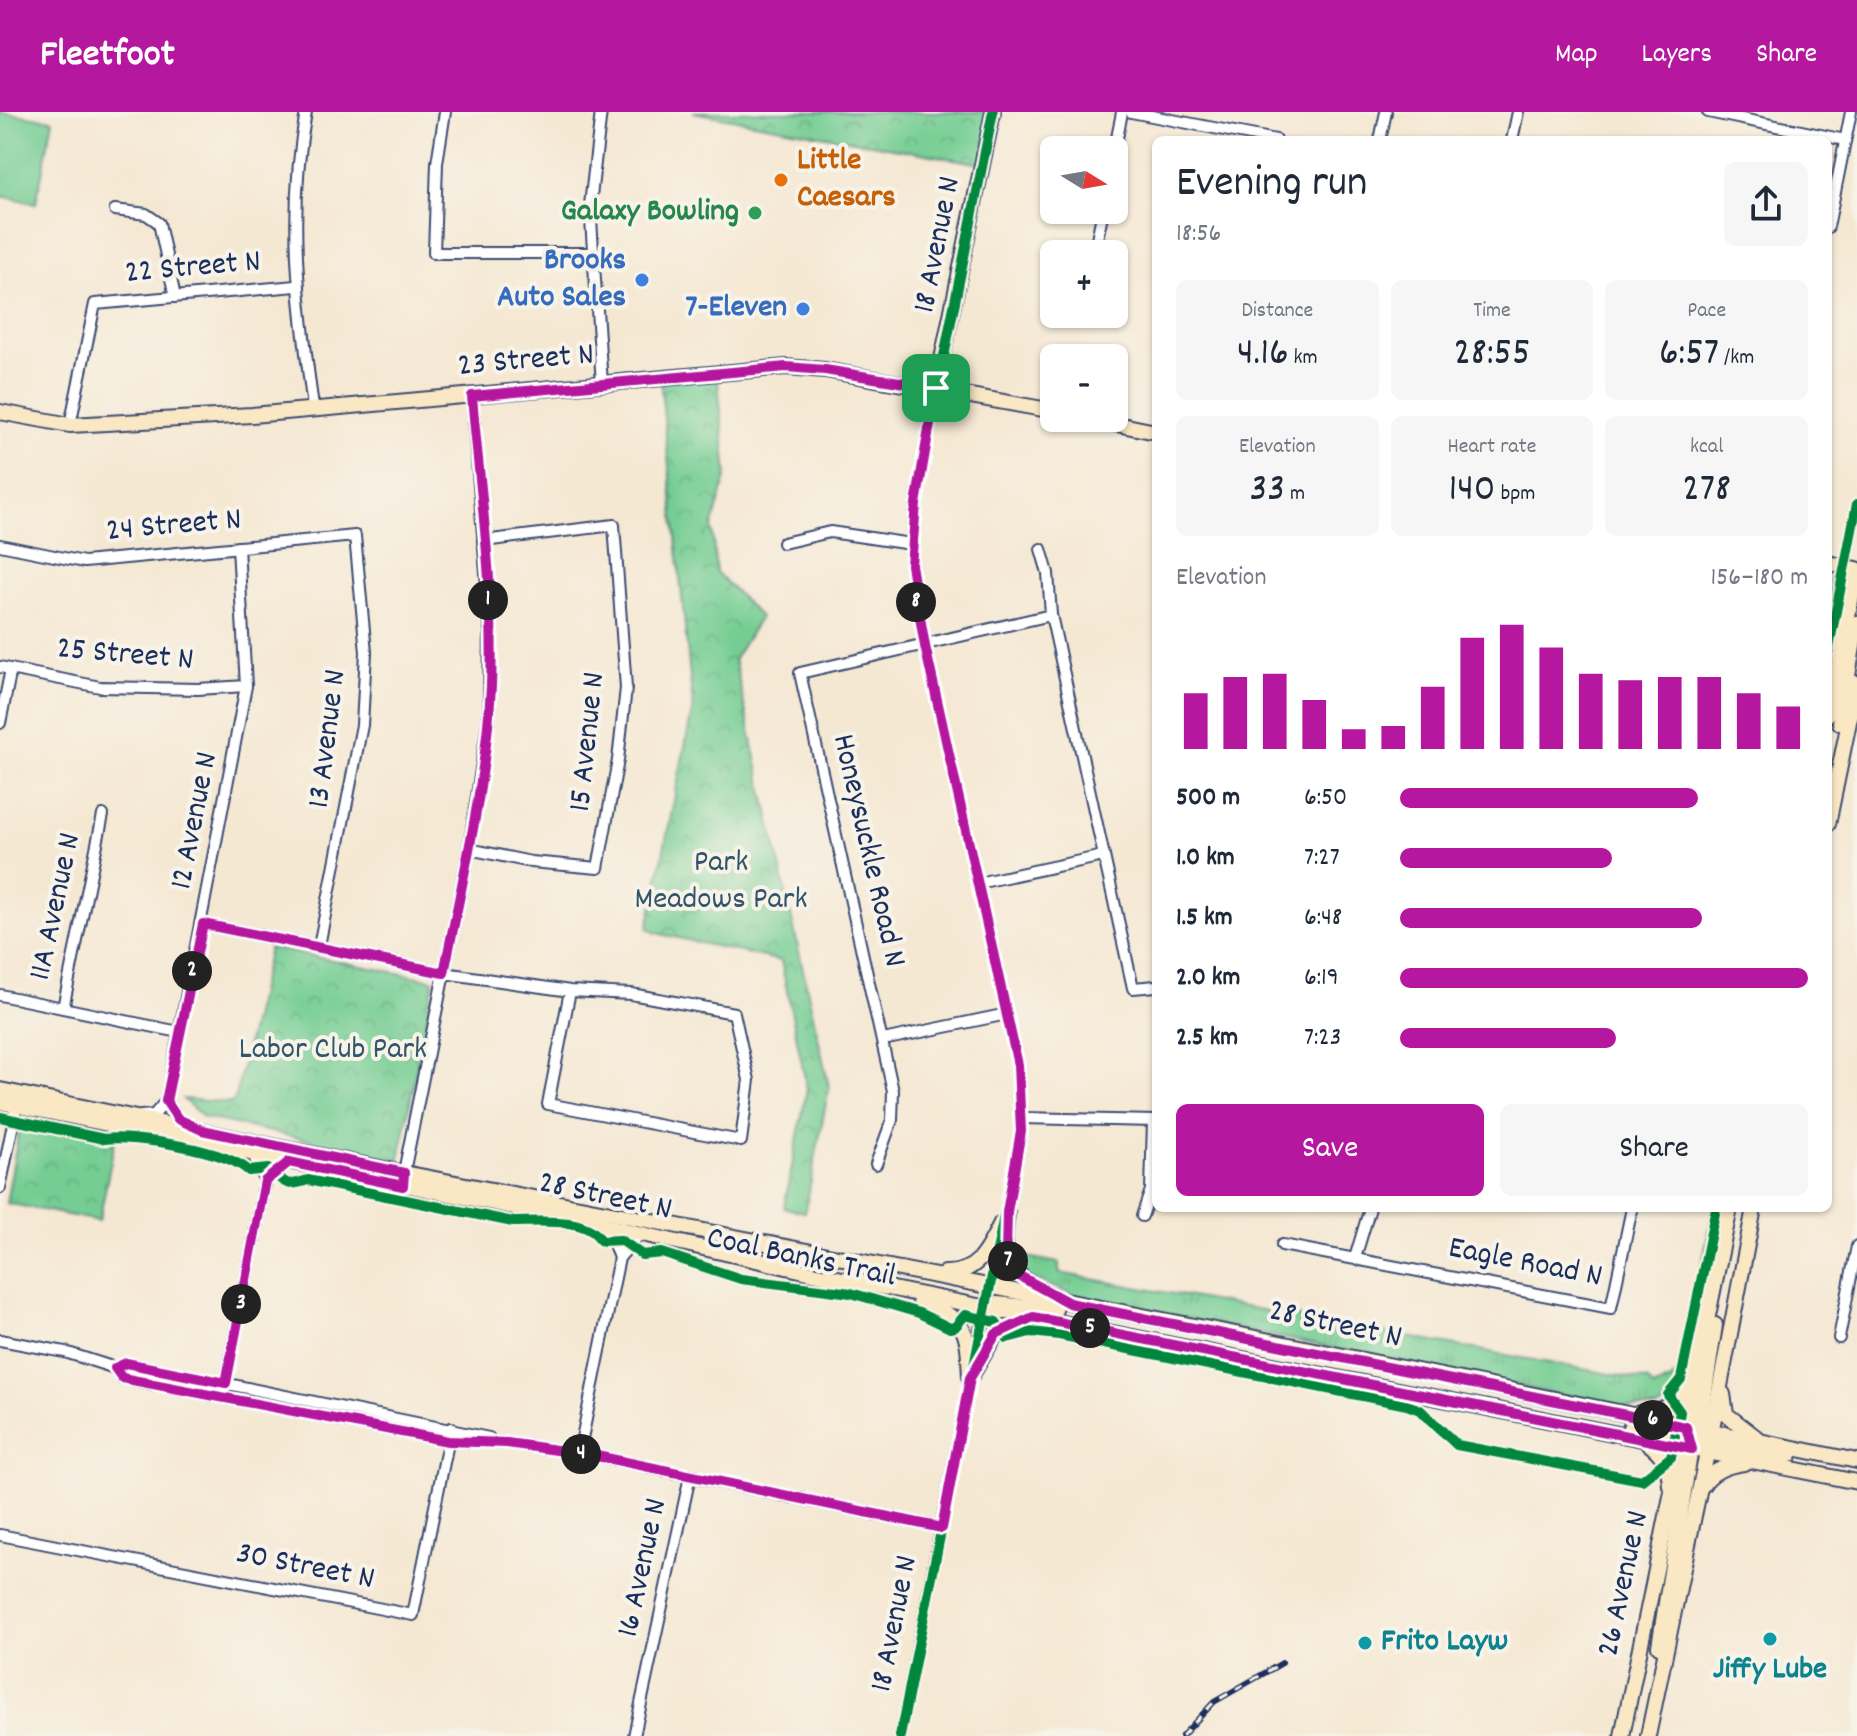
<!DOCTYPE html>
<meta charset="utf-8">
<style>
:root{--surface:#fff;--page:#f6f6f7;--text:#1f2937;--muted:#747a83;--accent:#b5179e}
body{margin:0;font-family:Dekko,sans-serif;background:var(--page);color:var(--text);height:100vh;display:flex;flex-direction:column;font-size:30px;white-space:nowrap}
*{box-sizing:border-box;margin:0}
p{font-size:26px;color:var(--muted)}
.icon{flex:none;width:44px;height:44px;fill:none;stroke:currentColor;stroke-width:2;stroke-linecap:round;stroke-linejoin:round}
.map{position:relative;flex:1;overflow:hidden}
.sheet{position:absolute;left:1152px;top:24px;width:680px;height:1076px;display:flex;flex-direction:column;background:var(--surface);border-radius:12px;box-shadow:0 2px 6px #0004}
.sheet>*{flex:none}
.needle{width:52px;rotate:101deg}
.controls{position:absolute;left:1040px;top:24px;display:grid;gap:16px}
.controls a{display:grid;place-items:center;width:88px;height:88px;border-radius:12px;background:var(--surface);box-shadow:0 2px 6px #0004;font-size:40px}
.pin{position:absolute;display:grid;place-items:center;width:68px;height:68px;color:#fff;margin:-34px;border-radius:16px;box-shadow:0 4px 12px #0006}
.km{position:absolute;width:40px;height:40px;margin:-20px;border-radius:50%;background:#222;color:#fff;font-size:22px;line-height:40px;text-align:center}
.round{display:grid;place-items:center;flex:none;width:84px;height:84px;border-radius:12px;background:var(--page)}
.overview{display:flex;align-items:center;justify-content:space-between;height:136px;padding:0 24px}
h1{font-size:44px;font-weight:600;line-height:60px}
.metrics{display:grid;grid-template-columns:repeat(3,1fr);gap:12px;height:136px;padding:8px 24px}
.metrics div{display:grid;align-content:center;border-radius:12px;background:var(--page);text-align:center}
.metrics b{font-size:40px;font-weight:600}
.metrics small{font-size:22px;font-weight:400}
.metrics p{font-size:22px}
.chart{height:224px;padding:16px 24px}
.chart p{display:flex;justify-content:space-between}
.chart svg{width:100%;height:144px;margin-top:8px;stroke:var(--accent);stroke-width:6}
.cta{display:flex;gap:16px;margin-top:auto;padding:16px 24px}
.cta a{flex:1;height:92px;border-radius:12px;background:var(--accent);color:#fff;font-size:32px;font-weight:600;line-height:92px;text-align:center}
.cta a+a{background:var(--page);color:var(--text)}
ul{padding:0 24px;list-style:none;font-size:26px}
li{display:grid;grid-template-columns:128px 96px 1fr;align-items:center;height:60px}
li i{height:20px;border-radius:10px;background:var(--accent)}
header{display:flex;align-items:center;gap:48px;box-sizing:border-box;height:112px;padding:0 40px;background:var(--accent);color:#fff}
header strong{font-size:38px}
nav{display:flex;gap:44px;margin-inline-start:auto;font-size:28px}
.map>svg:first-child{display:block}
.grass{fill:url(#grass-tufts);stroke:#487e78;stroke-width:2}
.park{fill:url(#park-crowns);stroke:#487e78;stroke-width:2}
.garden{fill:#74cd93;stroke:#487e78;stroke-width:2}
.lines{fill:none;stroke-linecap:round;stroke-linejoin:round}
.street-casing{stroke:#3c4b70;stroke-width:14}
.secondary-casing{stroke:#3c4b70;stroke-width:18}
.street{stroke:#fff;stroke-width:10}
.secondary{stroke:#fae7c3;stroke-width:14}
.rail-casing{stroke:#1b2f5e;stroke-width:6}
.rail{stroke:#f7f3e8;stroke-width:3;stroke-dasharray:9;stroke-linecap:butt}
.cycleway-casing{stroke:#f7f3e8;stroke-width:15}
.cycleway{stroke:#00873e;stroke-width:10}
.route-casing{stroke:#fff;stroke-width:16}
.route{stroke:#b5179e;stroke-width:10}
.food-dot{fill:#e8710a;stroke:#f7f3e8;stroke-width:3}
.leisure-dot{fill:#2e9e5b;stroke:#f7f3e8;stroke-width:3}
.shop-dot{fill:#3f7fe0;stroke:#f7f3e8;stroke-width:3}
.culture-dot{fill:#0f9aa8;stroke:#f7f3e8;stroke-width:3}
.labels{text-anchor:middle;dominant-baseline:central;stroke-width:8;stroke-linejoin:round;paint-order:stroke}
.food-label{font-size:32px;font-weight:bold;fill:#c56008;stroke:#f7f3e8;text-anchor:start}
.leisure-label{font-size:32px;font-weight:bold;fill:#27864d;stroke:#f7f3e8;text-anchor:end}
.street-label{font-size:32px;fill:#1b2f5e;stroke:#f7f3e8}
.shop-label{font-size:32px;font-weight:bold;fill:#366cbe;stroke:#f7f3e8;text-anchor:end}
.park-label{font-size:32px;fill:#31566b;stroke:#f7f3e8}
.culture-label{font-size:32px;font-weight:bold;fill:#0d838f;stroke:#f7f3e8;text-anchor:start}
</style>
<header>
<strong>Fleetfoot</strong>
<nav><a>Map</a><a>Layers</a><a>Share</a></nav>
</header>
<div class="map">
<svg width="1857" height="1624" viewBox="0 0 1857 1624">
<defs>
<pattern id="grass-tufts" width="24" height="20" patternUnits="userSpaceOnUse" patternTransform="scale(2)"><rect width="24" height="20" fill="#74cd93"/><path d="M3 7l-1-3M5 7V3M7 7l1-3M15 17l-1-3M17 17v-4M19 17l1-3" fill="none" stroke="#64b081"/></pattern>
<pattern id="park-crowns" width="20" height="18" patternUnits="userSpaceOnUse" patternTransform="scale(2)"><rect width="20" height="18" fill="#74cd93"/><path d="M2 6a3 3 0 1 1 6 0M12 15a3 3 0 1 1 6 0" fill="none" stroke="#64b081"/></pattern>
</defs>
<rect width="100%" height="100%" fill="#f7f3e8"/>
<filter id="ink" filterUnits="userSpaceOnUse"><feTurbulence type="fractalNoise" baseFrequency=".0125" numOctaves="2"/><feDisplacementMap in="SourceGraphic" scale="16" xChannelSelector="R" yChannelSelector="G"/><feConvolveMatrix kernelMatrix="1 2 1 2 8 2 1 2 1" color-interpolation-filters="sRGB"/></filter>
<filter id="wash" filterUnits="userSpaceOnUse"><feTurbulence type="fractalNoise" baseFrequency=".006" numOctaves="4" result="noise"/><feDisplacementMap in="SourceGraphic" scale="32" xChannelSelector="R" yChannelSelector="G"/><feGaussianBlur stdDeviation="1.8" result="paint"/><feColorMatrix in="noise" values="0 0 0 0 0 0 0 0 0 0 0 0 0 0 0 0 0 1.4 0 .05"/><feComposite in="paint" operator="in"/></filter>
<g filter="url(#wash)">
<rect width="100%" height="100%" fill="#f5e8d3"/>
<!-- grass -->
<g class="grass">
<path d="M1830,459C1843,466 1844,474 1846,488L1828,586Z"/>
<polygon points="1713,1096 1730,1096 1684,1278 1658,1297 1621,1295 1077,1184 1023,1163 1012,1142 1059,1151 1059,1161 1648,1269 1653,1276 1671,1268 1682,1257"/>
</g>
<!-- park -->
<g class="park">
<polygon points="693,0 993,0 982,52"/>
<polygon points="717,259 727,362 712,416 716,460 760,505 734,547 829,975 805,1100 784,1096 807,977 781,849 656,821 648,816 693,595 660,265"/>
<polygon points="269,836 434,868 399,1048 203,1005 183,987 232,991 235,987"/>
<polygon points="30,1002 117,1018 99,1109 6,1091 20,1013 23,1005"/>
</g>
<!-- garden -->
<polygon class="garden" points="0,0 53,8 36,91 0,84"/>
</g>
<g filter="url(#ink)">
<g class="lines">
<!-- street casing -->
<g class="street-casing">
<g id="street">
<path d="M306,0C287,103 299,193 313,295"/>
<polyline points="445,0 437,51 434,141 591,141"/>
<polyline points="601,0 590,93 602,272"/>
<polyline points="1131,0 1276,28"/>
<polyline points="1708,0 1845,28"/>
<polyline points="1380,28 1386,0"/>
<polyline points="1512,28 1518,0"/>
<polyline points="1114,42 1122,0"/>
<polyline points="115,98 146,102 159,111 175,185"/>
<polyline points="1828,115 1851,0"/>
<polyline points="1094,142 1103,98"/>
<polyline points="936,276 916,392 911,453 925,534 1018,953 1021,1019 1006,1105"/>
<polyline points="70,313 95,192 296,174"/>
<polyline points="783,431 830,420 911,432"/>
<polyline points="0,433 84,450 355,424 366,540 362,613 319,834"/>
<polyline points="1041,437 1048,461 1051,503 1133,876 1156,874"/>
<polyline points="0,555 100,575 198,577 246,574"/>
<polyline points="0,611 11,557"/>
<polyline points="469,737 531,750 598,756 618,648 626,576 614,413 483,429"/>
<polyline points="978,771 1103,744"/>
<polyline points="203,812 444,861 570,879 631,882 734,901 749,968 741,1029 548,992 570,879"/>
<polyline points="0,883 179,920"/>
<polyline points="63,896 103,703"/>
<polyline points="883,928 1007,902"/>
<polyline points="166,989 178,1007 193,1014"/>
<polyline points="141,1004 154,1003 166,989 246,574 238,435"/>
<polyline points="1021,1006 1156,1009"/>
<polyline points="876,1052 892,1008 893,979 800,561 1051,503"/>
<polyline points="403,1065 469,737 489,604 490,512 472,284"/>
<polyline points="265,1069 289,1050"/>
<polyline points="0,1076 18,987"/>
<polyline points="1142,1104 1151,1078 1153,1010"/>
<polyline points="607,1114 619,1146"/>
<polyline points="1282,1133 1611,1196 1632,1096"/>
<polyline points="1355,1146 1370,1096"/>
<polyline points="1839,1226 1857,1134"/>
<polyline points="0,1228 65,1240 115,1256"/>
<polyline points="115,1256 122,1266 448,1329 507,1331 592,1343 690,1364"/>
<polyline points="115,1256 126,1251 489,1326"/>
<polyline points="225,1275 265,1069 253,1042"/>
<polyline points="579,1341 619,1146 641,1121"/>
<polyline points="0,1423 413,1503 451,1316"/>
<polyline points="634,1624 690,1364 942,1416"/>
<polyline points="900,1624 982,1207 1002,1124"/>
</g>
</g>
<!-- secondary casing -->
<g class="secondary-casing">
<g id="secondary">
<polyline points="936,276 993,0"/>
<polyline points="0,300 70,313 252,303 786,255 825,258 1054,299"/>
<polyline points="1087,306 1156,320"/>
<polyline points="1828,451 1857,457"/>
<polyline points="1828,602 1857,459"/>
<polyline points="1840,611 1857,511"/>
<polyline points="1828,712 1857,571"/>
<polyline points="0,978 404,1061 1246,1224 1857,1349"/>
<polyline points="0,990 607,1114 813,1161 1857,1370"/>
<path d="M1007,1100C1001,1149 1007,1161 1052,1183"/>
<path d="M945,1161C978,1162 988,1137 1001,1111"/>
<path d="M920,1189C968,1209 968,1217 970,1266"/>
<polyline points="997,1192 1055,1198"/>
<polyline points="970,1266 996,1222 1032,1205"/>
<polyline points="1723,1282 1726,1302 1757,1326"/>
<path d="M1639,1301C1664,1299 1683,1292 1691,1267"/>
<polyline points="1630,1316 1692,1324"/>
<polyline points="1701,1326 1700,1311 1715,1213"/>
<path d="M1648,1331C1664,1343 1669,1353 1670,1374"/>
<polyline points="1719,1333 1790,1343"/>
<path d="M1702,1374C1711,1359 1727,1353 1744,1351"/>
<polyline points="1659,1534 1692,1330"/>
<polyline points="1622,1624 1730,1096"/>
<polyline points="1648,1624 1709,1332 1754,1096"/>
</g>
</g>
<!-- street -->
<use href="#street" class="street"/>
<!-- secondary -->
<use href="#secondary" class="secondary"/>
<!-- rail casing -->
<g class="rail-casing">
<polyline id="rail" points="1182,1624 1214,1590 1282,1551"/>
</g>
<!-- rail -->
<use href="#rail" class="rail"/>
<!-- cycleway casing -->
<g class="cycleway-casing">
<g id="cycleway">
<polyline points="1828,540 1857,392"/>
<path d="M0,1005L104,1027C135,1023 226,1038 249,1059L268,1057C287,1071 284,1076 308,1068L513,1110C537,1110 588,1104 601,1129L621,1128L642,1143L662,1141L741,1167L851,1181L919,1201L950,1216L955,1215L965,1203L996,1210L1007,1226L1030,1220L1059,1223L1407,1293L1420,1298L1457,1333L1642,1368L1671,1345L1680,1300L1668,1283L1681,1267L1716,1096"/>
<polyline points="900,1624 1021,1019 1018,953 925,534 911,453 922,354 993,0"/>
</g>
</g>
<!-- cycleway -->
<use href="#cycleway" class="cycleway"/>
</g>
</g>
<g class="lines" filter="url(#ink)">
<!-- route casing -->
<g class="route-casing">
<path id="route" d="M786,255L825,258L936,276L916,392L911,453L925,534L1018,953L1021,1019L1007,1100L1006,1144L1014,1161L1069,1191L1686,1315L1692,1337L1033,1205L996,1222L970,1266L942,1416L592,1343L507,1331L448,1329L122,1266L115,1256L126,1251L226,1271L265,1069L289,1050L403,1074L404,1061L202,1018L178,1007L166,989L203,812L444,861C463,766 486,671 491,574C495,478 480,379 472,284Z"/>
</g>
<!-- route -->
<use href="#route" class="route"/>
</g>
<!-- markers -->
<circle class="food-dot" cx="781" cy="68" r="8"/>
<circle class="leisure-dot" cx="755" cy="101" r="8"/>
<g class="shop-dot">
<circle cx="642" cy="168" r="8"/>
<circle cx="803" cy="197" r="8"/>
</g>
<g class="culture-dot">
<circle cx="1770" cy="1527" r="8"/>
<circle cx="1365" cy="1531" r="8"/>
</g>
<g class="labels">
<!-- food labels -->
<g class="food-label">
<text x="797" y="50">Little<tspan x="797" dy="37">Caesars</tspan></text>
</g>
<!-- leisure labels -->
<g class="leisure-label">
<text x="739" y="101">Galaxy Bowling</text>
</g>
<!-- street labels -->
<g class="street-label">
<text transform="translate(939 133) rotate(-79)">18 Avenue N</text>
<text transform="translate(193 157) rotate(-5)">22 Street N</text>
<text transform="translate(526 250) rotate(-5)">23 Street N</text>
<text transform="translate(174 415) rotate(-5)">24 Street N</text>
<text transform="translate(125 544) rotate(5)">25 Street N</text>
<text transform="translate(329 627) rotate(-83)">13 Avenue N</text>
<text transform="translate(589 630) rotate(-84)">15 Avenue N</text>
<text transform="translate(196 709) rotate(-79)">12 Avenue N</text>
<text transform="translate(867 739) rotate(77)">Honeysuckle Road N</text>
<text transform="translate(57 795) rotate(-78)">11A Avenue N</text>
<text transform="translate(605 1086) rotate(12)">28 Street N</text>
<text transform="translate(801 1147) rotate(12)">Coal Banks Trail</text>
<text transform="translate(1525 1152) rotate(11)">Eagle Road N</text>
<text transform="translate(1335 1214) rotate(12)">28 Street N</text>
<text transform="translate(305 1456) rotate(11)">30 Street N</text>
<text transform="translate(644 1456) rotate(-78)">16 Avenue N</text>
<text transform="translate(1625 1472) rotate(-78)">26 Avenue N</text>
<text transform="translate(896 1512) rotate(-79)">18 Avenue N</text>
</g>
<!-- shop labels -->
<g class="shop-label">
<text x="626" y="150">Brooks<tspan x="626" dy="37">Auto Sales</tspan></text>
<text x="787" y="197">7-Eleven</text>
</g>
<!-- park labels -->
<g class="park-label">
<text x="721" y="752">Park<tspan x="721" dy="37">Meadows Park</tspan></text>
<text x="333" y="939">Labor Club Park</text>
</g>
<!-- culture labels -->
<g class="culture-label">
<text x="1381" y="1531">Frito Layw</text>
<text x="1770" y="1559" text-anchor="middle">Jiffy Lube</text>
</g>
</g>
</svg>
<div class="controls">
<a><svg class="needle" viewBox="-14 -14 28 28"><path d="M0-13l5 13h-10z" fill="#e53935"/><path d="M0 13l5-13h-10z" fill="#747a83"/></svg></a>
<a>+</a>
<a>−</a>
</div>
<div class="pin" style="left:936px;top:276px;background:#1e9e55"><svg class="icon" aria-label="arrive" viewBox="0 0 24 24"><path d="M6 21V4h12l-3 4 3 4H6"/></svg></div>
<b class="km" style="left:488px;top:488px">1</b>
<b class="km" style="left:192px;top:859px">2</b>
<b class="km" style="left:241px;top:1192px">3</b>
<b class="km" style="left:581px;top:1342px">4</b>
<b class="km" style="left:1090px;top:1216px">5</b>
<b class="km" style="left:1653px;top:1308px">6</b>
<b class="km" style="left:1008px;top:1149px">7</b>
<b class="km" style="left:916px;top:490px">8</b>
<section class="sheet">
<div class="overview"><div><h1>Evening run</h1><p>18:56</p></div><a class="round"><svg class="icon" aria-label="share" viewBox="0 0 24 24"><path d="M12 15V3M7 8l5-5 5 5M5 13v7h14v-7"/></svg></a></div>
<div class="metrics">
<div><p>Distance</p><b>4.16<small> km</small></b></div>
<div><p>Time</p><b>28:55</b></div>
<div><p>Pace</p><b>6:57<small> /km</small></b></div>
</div>
<div class="metrics">
<div><p>Elevation</p><b>33<small> m</small></b></div>
<div><p>Heart rate</p><b>140<small> bpm</small></b></div>
<div><p>kcal</p><b>278</b></div>
</div>
<div class="chart"><p><span>Elevation</span>156–180 m</p>
<svg viewBox="0 0 160 44" preserveAspectRatio="none"><path d="M5 44V27M15 44V22M25 44V21M35 44V29M45 44V38M55 44V37M65 44V25M75 44V10M85 44V6M95 44V13M105 44V21M115 44V23M125 44V22M135 44V22M145 44V27M155 44V31"/></svg>
</div>
<ul>
<li><b>500 m</b>6:50<i style="width:73%"></i></li>
<li><b>1.0 km</b>7:27<i style="width:52%"></i></li>
<li><b>1.5 km</b>6:48<i style="width:74%"></i></li>
<li><b>2.0 km</b>6:19<i style="width:100%"></i></li>
<li><b>2.5 km</b>7:23<i style="width:53%"></i></li>
</ul>
<div class="cta"><a>Save</a><a>Share</a></div>
</section>
</div>
